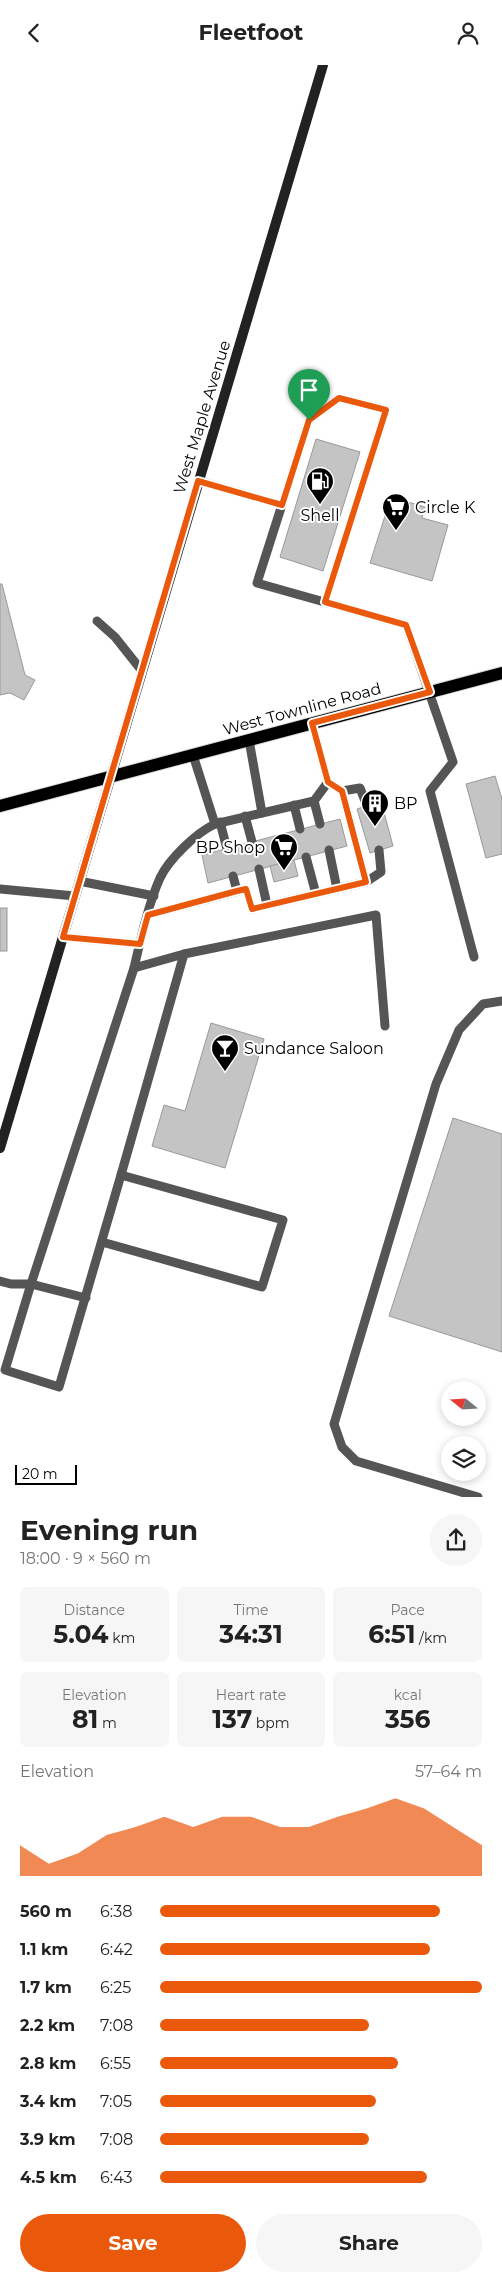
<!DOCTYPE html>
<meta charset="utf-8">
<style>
:root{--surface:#fff;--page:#f6f6f6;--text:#222;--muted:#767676;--accent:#ea580c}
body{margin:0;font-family:Montserrat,sans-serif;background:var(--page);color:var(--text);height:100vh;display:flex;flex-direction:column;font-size:19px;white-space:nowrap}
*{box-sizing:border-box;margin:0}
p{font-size:16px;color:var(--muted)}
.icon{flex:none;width:28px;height:28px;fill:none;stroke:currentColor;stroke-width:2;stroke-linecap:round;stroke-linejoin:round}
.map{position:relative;height:1432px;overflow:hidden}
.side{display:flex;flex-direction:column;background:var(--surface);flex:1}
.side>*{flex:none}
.needle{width:32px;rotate:288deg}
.buttons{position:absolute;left:441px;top:1316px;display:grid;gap:10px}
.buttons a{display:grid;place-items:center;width:45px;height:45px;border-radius:50%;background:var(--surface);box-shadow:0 2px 8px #0003;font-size:25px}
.scale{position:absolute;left:15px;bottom:12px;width:62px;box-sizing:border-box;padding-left:5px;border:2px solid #000;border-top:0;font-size:14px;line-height:18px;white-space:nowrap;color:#000;-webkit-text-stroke:4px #fff;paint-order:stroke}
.pin{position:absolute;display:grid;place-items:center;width:42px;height:42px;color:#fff;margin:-51px -21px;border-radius:50% 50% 50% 0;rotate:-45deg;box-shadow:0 0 5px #0007}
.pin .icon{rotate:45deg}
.round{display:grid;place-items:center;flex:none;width:52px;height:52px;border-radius:26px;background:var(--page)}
.overview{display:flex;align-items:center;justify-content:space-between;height:85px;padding:0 20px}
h1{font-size:28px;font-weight:700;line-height:38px}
.stats{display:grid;grid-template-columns:repeat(3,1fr);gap:8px;height:85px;padding:5px 20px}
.stats div{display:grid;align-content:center;border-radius:8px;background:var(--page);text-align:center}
.stats b{font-size:25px;font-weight:700}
.stats small{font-size:14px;font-weight:400}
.stats p{font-size:14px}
.chart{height:140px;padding:10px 20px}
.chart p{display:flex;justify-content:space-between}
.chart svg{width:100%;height:90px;margin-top:5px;fill:var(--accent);opacity:.7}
.primary-button{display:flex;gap:10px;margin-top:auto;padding:10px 20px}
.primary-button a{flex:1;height:58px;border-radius:30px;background:var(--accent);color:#fff;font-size:20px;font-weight:700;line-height:58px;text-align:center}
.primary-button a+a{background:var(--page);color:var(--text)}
ul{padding:0 20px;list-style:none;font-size:16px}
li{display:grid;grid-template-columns:80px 60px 1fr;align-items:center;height:38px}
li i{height:12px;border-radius:6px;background:var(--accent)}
header{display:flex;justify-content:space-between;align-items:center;height:65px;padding:0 20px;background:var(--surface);font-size:22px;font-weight:700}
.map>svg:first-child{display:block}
.building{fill:#c4c4c4;stroke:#999}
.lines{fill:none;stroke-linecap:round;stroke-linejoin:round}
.primary-casing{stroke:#dbdbdb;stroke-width:14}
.service{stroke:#555;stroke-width:9}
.secondary{stroke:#222;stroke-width:10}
.primary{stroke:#000;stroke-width:12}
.route-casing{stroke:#fff;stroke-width:10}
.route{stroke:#ea580c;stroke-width:6}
.labels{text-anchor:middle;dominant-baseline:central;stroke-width:4;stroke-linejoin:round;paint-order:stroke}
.street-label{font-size:16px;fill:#000;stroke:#fff}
.poi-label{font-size:16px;fill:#000;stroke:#fff;text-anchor:start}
</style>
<header><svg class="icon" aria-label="back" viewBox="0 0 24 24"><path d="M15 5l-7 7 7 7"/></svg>Fleetfoot<svg class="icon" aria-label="person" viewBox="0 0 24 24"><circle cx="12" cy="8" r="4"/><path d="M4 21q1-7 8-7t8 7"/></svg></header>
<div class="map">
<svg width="502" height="1432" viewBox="0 0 502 1432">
<rect width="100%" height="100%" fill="#fff"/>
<!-- building -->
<g class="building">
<polygon points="316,374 360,387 323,506 280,492"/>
<polygon points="391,432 425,442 422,453 448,460 432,516 370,498"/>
<polygon points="0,519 2,519 25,610 35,615 24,635 10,628 0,630"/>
<polygon points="495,711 502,734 502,789 486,793 466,719"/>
<polygon points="381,736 393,781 370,788 357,744"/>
<polygon points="340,754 347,781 208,818 202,790"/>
<polygon points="294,795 298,811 274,817 270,801"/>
<rect x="0" y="843" width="7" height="43"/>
<polygon points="211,958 264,974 225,1103 152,1081 164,1040 185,1046"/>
<polygon points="453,1053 502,1069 502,1287 389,1251"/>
</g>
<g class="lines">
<!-- primary casing -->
<g class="primary-casing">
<polyline id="primary" points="0,741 502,608"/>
</g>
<!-- service -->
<g class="service">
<polyline points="199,416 282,440"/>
<polyline points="325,537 386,345 339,333 309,355 257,518 406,560 453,697 430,726 474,892"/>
<polyline points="97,556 115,572 142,606"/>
<path d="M312,658L328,717L314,736L215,759C196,768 169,794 160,813C148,840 141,873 134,903L184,889L376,850L385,961"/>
<polyline points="249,675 262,748"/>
<polyline points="193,690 215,759"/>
<polyline points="342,726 360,723 367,741"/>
<polyline points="314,736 320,759"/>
<polyline points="294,740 300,764"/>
<polyline points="245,751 252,777"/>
<polyline points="220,757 227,784"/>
<polyline points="329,785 337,824"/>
<polyline points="306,792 316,829"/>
<polyline points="259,804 267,840"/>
<polyline points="233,811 237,826"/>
<polyline points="79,816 154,831"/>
<polyline points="366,817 381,807 379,785"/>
<polyline points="0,824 75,831"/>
<polyline points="148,850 246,824 252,844 366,817 342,726 328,717"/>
<polyline points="63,872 140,879"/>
<polyline points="121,1110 184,889"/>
<polyline points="102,1177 262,1222 283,1155 121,1110 59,1322 5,1305 31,1219 134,903"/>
<polyline points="0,1216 11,1219 31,1219 86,1233"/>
<polyline points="478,1432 356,1396 342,1382 334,1359 436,1019 459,965 483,939 502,936"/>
</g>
<!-- secondary -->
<polyline class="secondary" points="0,1083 323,0"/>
<!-- primary -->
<use href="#primary" class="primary"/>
</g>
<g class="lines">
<!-- route casing -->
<g class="route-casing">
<polygon id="route" points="339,333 386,345 325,537 406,560 430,627 312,658 328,717 342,726 366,817 252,844 246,824 237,826 148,850 140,879 63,872 198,416 282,440 309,355"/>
</g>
<!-- route -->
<use href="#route" class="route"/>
</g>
<!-- icons -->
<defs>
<g id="fuel-pin" transform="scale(1.4375)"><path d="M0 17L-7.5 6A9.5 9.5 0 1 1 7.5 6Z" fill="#000" stroke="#fff"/><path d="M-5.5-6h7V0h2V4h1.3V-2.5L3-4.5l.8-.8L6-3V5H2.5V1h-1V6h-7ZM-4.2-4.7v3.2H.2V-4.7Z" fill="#fff"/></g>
<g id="supermarket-pin" transform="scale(1.4375)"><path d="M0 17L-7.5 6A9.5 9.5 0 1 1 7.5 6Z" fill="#000" stroke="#fff"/><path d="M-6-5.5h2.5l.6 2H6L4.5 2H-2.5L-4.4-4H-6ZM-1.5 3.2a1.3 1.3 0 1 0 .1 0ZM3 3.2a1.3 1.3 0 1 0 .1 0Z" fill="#fff"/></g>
<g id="building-pin" transform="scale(1.4375)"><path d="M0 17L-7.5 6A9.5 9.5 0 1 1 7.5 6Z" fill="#000" stroke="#fff"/><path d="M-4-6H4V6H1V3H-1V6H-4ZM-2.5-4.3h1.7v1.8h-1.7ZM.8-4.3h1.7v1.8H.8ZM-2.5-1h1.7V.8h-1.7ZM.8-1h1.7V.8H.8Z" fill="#fff"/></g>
<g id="bar-pin" transform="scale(1.4375)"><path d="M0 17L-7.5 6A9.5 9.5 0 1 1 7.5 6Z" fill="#000" stroke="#fff"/><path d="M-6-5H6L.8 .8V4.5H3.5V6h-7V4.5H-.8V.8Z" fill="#fff"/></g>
</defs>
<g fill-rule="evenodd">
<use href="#fuel-pin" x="320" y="416"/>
<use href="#supermarket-pin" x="396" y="442"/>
<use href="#building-pin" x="375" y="738"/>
<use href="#supermarket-pin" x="284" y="782"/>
<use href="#bar-pin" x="225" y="983"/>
</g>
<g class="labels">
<!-- street labels -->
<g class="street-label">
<text transform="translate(202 352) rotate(-73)">West Maple Avenue</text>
<text transform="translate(302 644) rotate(-15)">West Townline Road</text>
</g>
<!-- poi labels -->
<g class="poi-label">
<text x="415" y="442">Circle K</text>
<text x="320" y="450" text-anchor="middle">Shell</text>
<text x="394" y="738">BP</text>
<text x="265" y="782" text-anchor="end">BP Shop</text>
<text x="244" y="983">Sundance Saloon</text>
</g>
</g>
</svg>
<div class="buttons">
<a><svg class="needle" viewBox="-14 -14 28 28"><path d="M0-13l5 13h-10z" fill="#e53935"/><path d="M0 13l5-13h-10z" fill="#767676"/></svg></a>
<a><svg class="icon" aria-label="layers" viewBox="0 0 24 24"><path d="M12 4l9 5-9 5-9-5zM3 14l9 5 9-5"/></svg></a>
</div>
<div class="scale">20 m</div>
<div class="pin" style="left:309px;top:355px;background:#1e9e55"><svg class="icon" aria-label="arrive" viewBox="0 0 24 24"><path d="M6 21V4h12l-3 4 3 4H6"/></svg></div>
</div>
<section class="side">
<div class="overview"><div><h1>Evening run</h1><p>18:00 · 9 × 560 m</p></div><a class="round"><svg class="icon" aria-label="share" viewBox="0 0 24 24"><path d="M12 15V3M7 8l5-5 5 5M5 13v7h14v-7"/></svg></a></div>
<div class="stats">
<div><p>Distance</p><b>5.04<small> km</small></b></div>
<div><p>Time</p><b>34:31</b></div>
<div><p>Pace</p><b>6:51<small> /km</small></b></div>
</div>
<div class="stats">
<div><p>Elevation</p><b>81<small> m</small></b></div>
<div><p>Heart rate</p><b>137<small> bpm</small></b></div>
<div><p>kcal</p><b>356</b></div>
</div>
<div class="chart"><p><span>Elevation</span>57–64 m</p>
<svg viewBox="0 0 160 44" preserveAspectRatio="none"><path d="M0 44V29L10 38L20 33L30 24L40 20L50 15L60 20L70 15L80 15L90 20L100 20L110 15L120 11L130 6L140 11L150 20L160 29V44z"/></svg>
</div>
<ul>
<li><b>560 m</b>6:38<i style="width:87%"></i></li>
<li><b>1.1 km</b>6:42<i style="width:84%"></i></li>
<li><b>1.7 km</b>6:25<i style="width:100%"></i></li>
<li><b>2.2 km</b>7:08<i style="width:65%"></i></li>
<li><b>2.8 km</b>6:55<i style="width:74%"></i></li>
<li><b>3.4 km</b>7:05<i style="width:67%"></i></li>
<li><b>3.9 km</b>7:08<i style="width:65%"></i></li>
<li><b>4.5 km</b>6:43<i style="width:83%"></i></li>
</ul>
<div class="primary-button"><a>Save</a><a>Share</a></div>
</section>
